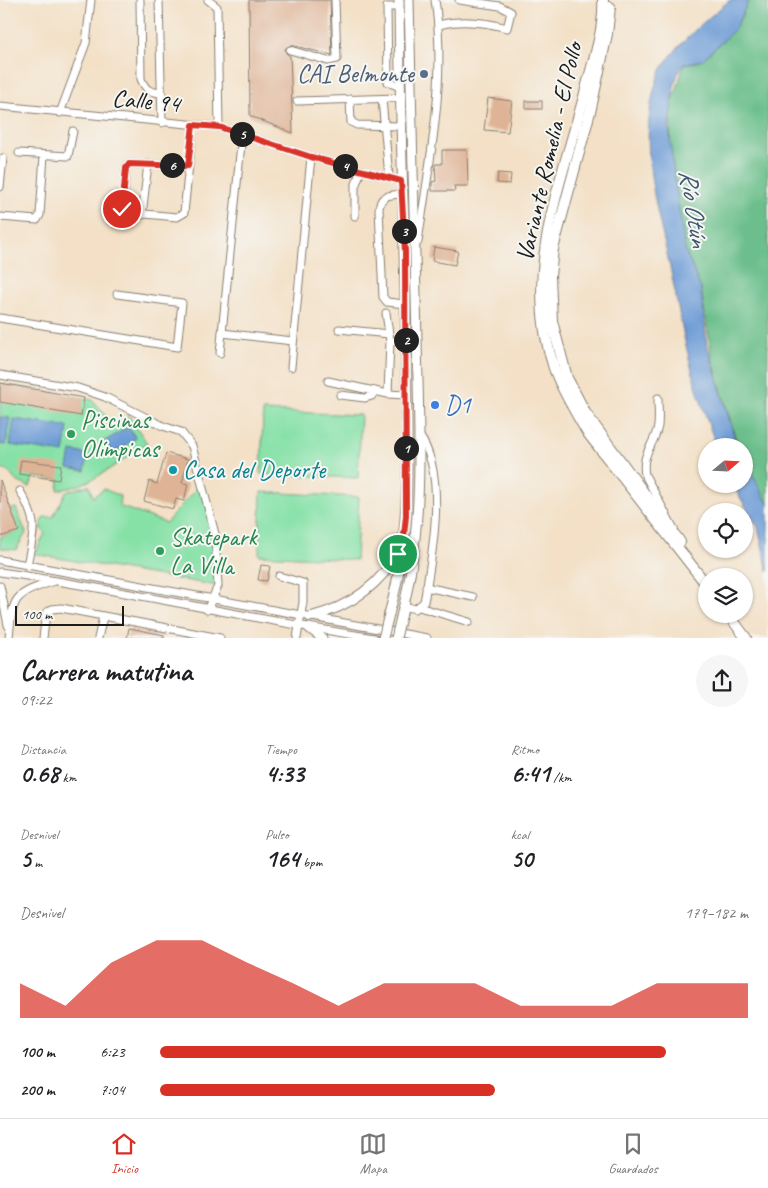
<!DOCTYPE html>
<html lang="es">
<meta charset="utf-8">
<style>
:root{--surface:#fff;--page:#f6f6f6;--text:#202124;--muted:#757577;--line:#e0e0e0;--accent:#d93025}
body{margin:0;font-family:Caveat,sans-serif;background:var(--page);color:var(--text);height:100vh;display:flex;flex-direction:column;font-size:19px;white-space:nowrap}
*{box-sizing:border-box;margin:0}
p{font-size:16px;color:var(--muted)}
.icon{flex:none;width:28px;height:28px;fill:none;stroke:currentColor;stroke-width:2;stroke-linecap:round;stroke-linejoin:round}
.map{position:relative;height:638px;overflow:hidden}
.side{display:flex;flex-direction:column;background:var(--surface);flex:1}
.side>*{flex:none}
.needle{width:32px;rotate:71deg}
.buttons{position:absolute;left:698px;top:438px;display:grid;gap:10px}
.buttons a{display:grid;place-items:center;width:55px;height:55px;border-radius:50%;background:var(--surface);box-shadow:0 1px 4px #0004;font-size:25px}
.scale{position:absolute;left:15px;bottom:12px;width:109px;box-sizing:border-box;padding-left:5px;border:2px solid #1c1c1c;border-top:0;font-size:14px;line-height:18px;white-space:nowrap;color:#1c1c1c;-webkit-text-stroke:4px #f6f6f2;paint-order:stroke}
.pin{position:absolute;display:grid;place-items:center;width:42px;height:42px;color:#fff;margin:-21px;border:2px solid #fff;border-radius:50%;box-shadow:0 1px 5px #0007}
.km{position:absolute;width:25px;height:25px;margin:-12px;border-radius:50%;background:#222;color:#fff;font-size:14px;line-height:25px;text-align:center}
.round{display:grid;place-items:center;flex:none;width:52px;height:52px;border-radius:26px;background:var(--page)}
.summary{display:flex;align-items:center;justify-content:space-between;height:85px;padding:0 20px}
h1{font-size:28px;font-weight:800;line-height:38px}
.stats{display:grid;grid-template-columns:repeat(3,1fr);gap:8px;height:85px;padding:5px 20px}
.stats div{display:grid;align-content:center}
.stats b{font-size:25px;font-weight:800}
.stats small{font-size:14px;font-weight:400}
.stats p{font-size:14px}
.chart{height:140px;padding:10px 20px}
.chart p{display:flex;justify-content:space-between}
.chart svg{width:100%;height:90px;margin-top:5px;fill:var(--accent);opacity:.7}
ul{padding:0 20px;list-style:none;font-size:16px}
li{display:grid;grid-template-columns:80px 60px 1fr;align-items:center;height:38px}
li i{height:12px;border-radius:6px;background:var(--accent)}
.tabs{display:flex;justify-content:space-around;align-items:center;height:70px;border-top:1px solid var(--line);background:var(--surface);font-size:14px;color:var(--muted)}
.tabs a{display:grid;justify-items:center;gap:2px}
.tabs .current{color:var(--accent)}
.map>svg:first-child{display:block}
.green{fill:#86e1a7;stroke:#517e62}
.forest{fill:#6cbf8c;stroke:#446e54}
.water{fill:#6e9cd6;stroke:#455c79}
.building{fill:#dfb496}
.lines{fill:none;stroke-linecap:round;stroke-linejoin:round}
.minor-casing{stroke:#887e71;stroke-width:9}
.major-casing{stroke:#887e71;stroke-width:11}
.highway-casing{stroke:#887e71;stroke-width:12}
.minor{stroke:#fff;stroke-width:7}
.major{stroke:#fff;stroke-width:9}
.highway{stroke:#fff;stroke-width:10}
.major-bridge-casing{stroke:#887e71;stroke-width:11;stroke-linecap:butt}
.major-bridge{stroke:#fff;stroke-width:9}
.route-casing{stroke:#fff;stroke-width:10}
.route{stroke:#d93025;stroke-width:6}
.service-dot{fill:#5c6f8a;stroke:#f6f6f2;stroke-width:2}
.shop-dot{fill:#3f7fe0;stroke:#f6f6f2;stroke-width:2}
.leisure-dot{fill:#2e9e5b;stroke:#f6f6f2;stroke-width:2}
.culture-dot{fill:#0f9aa8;stroke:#f6f6f2;stroke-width:2}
.labels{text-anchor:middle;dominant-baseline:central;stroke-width:4;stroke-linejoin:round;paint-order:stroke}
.service-label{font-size:25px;fill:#4e5e75;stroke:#f6f6f2;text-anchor:end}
.street-label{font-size:25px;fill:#1c1c1c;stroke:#f6f6f2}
.shop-label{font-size:25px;fill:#366cbe;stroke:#f6f6f2;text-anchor:start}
.leisure-label{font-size:25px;fill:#27864d;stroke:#f6f6f2;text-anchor:start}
.culture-label{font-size:25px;fill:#0d838f;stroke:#f6f6f2;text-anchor:start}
.water-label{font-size:26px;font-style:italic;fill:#415670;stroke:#f6f6f2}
</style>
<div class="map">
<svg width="768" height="638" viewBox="0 0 768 638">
<rect width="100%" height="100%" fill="#f6f6f2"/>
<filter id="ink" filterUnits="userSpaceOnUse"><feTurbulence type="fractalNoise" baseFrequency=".02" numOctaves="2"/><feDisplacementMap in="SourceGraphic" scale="10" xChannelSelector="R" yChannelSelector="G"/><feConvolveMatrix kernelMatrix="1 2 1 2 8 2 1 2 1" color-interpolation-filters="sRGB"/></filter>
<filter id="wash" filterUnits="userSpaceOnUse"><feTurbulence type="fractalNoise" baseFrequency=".0096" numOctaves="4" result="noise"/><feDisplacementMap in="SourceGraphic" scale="20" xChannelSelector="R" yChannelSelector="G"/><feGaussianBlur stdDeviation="1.12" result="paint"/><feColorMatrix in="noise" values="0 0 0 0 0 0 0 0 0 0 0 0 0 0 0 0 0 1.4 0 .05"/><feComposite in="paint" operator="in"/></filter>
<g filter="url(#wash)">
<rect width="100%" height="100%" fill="#f3e0c6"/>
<!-- green -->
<g class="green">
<path d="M0,383L93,400L114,426L129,416L147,443C118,462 93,486 58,490L59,480L33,477L30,487L16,481L7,470L0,469Z"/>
<polygon points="263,411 361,415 358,478 261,474"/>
<polygon points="201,483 215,534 218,586 35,554 45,533 41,529 41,522 44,517 53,517 66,492 89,485 93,497 104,489 120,496 119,506 166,523"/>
<polygon points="261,492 359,497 356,560 259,555"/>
<polygon points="16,508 26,533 16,550 0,548 0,537 18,531 11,509"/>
</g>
<!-- forest -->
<polygon class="forest" points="749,0 768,0 768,504 744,460 744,446 738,446 712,358 701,289 685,250 670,148 672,104 684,64 697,62 735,29"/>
<!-- water -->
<g class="water">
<path d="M730,0H749L735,29L727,37L702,60L684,64L678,73L674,87L669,128L675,182L685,250L701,289L707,344L737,446H716C708,421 698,396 692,371C683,336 677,301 670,267C656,205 636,139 658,77C666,53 710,16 730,0Z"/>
<polygon points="0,417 10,418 6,445 0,444"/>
<polygon points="14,419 68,427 64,453 10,445"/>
<polygon points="128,427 136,438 113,453 105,441"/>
<polygon points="71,451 88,454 85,471 68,468"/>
<polygon points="744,458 768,504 768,572 758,527 732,484 744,484"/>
</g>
<g id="blocks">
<!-- building -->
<g class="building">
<polygon points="249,0 330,0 332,55 291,45 285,49 286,53 290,56 293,133 250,116"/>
<polygon points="488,98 512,101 508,132 484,130"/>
<rect x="526" y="101" width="16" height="8"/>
<polygon points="442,150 467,150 468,186 454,186 455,191 432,191 432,182 436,181 435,164 442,164"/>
<polygon points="498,173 511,174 510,184 497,183"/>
<polygon points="434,247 458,251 455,265 432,261"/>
<polygon points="0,383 84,398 81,416 0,402"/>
<polygon points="166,453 188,459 182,483 188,484 184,501 176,499 173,509 144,501 149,481 157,484"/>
<polygon points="21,460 61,465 59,480 19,474"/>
<polygon points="0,480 19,531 0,537"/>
<polygon points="261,565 270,566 267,581 258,580"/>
<polygon points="129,628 164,635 164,638 127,638"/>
</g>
</g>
</g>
<g filter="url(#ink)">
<use href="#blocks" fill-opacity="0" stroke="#887e71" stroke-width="1"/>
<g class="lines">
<!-- minor casing -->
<g class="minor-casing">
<g id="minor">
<path d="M140,0L141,79C146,91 150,92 162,93"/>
<polyline points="159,0 162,123"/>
<polyline points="208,0 217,7 219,127"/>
<polyline points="399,7 387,7 388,82 400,87"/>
<path d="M439,25C462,19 485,22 507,28L511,12L500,6L459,0"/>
<polyline points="290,50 328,61 337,59 335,0"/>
<polyline points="350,99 351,122 357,125 400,126"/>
<polyline points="382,99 389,177"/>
<polyline points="297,101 400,98"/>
<polyline points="0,106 219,127 311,157 401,181"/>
<polyline points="60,113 86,43 91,0"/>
<polyline points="19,153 68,156 73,131"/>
<polyline points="188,166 129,164 126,168 123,212 177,217 184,213 193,125"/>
<polyline points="0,187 3,158"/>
<path d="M402,194C389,195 380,195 379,209L383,297L387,302L405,304"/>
<polyline points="142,215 148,164"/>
<polyline points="355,216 355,187 361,170"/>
<polyline points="0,217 37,220 40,215 44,155"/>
<path d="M418,242C429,163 447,80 435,0"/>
<polyline points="386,313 390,341 388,394"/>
<polyline points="0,318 177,347 182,303 117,294"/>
<polyline points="339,329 389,334"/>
<polyline points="222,333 293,341"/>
<polyline points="390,341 406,341"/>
<polyline points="220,353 242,134"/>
<polyline points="291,367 311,157"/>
<polyline points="0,375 78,388 105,397 163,426 181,432 192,446 215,534 218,586 207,610"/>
<polyline points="328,381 388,394 406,395"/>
<polyline points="340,395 365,398 372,396 375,391"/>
<path d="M658,398C658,407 659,417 658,426C654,447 641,452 645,475L674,529"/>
<path d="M20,491C39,524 34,530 27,565"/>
<polyline points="0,560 427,638"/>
<path d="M0,572C125,590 249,619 374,638"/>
<polyline points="279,576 303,583 303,602 297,638"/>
<polyline points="0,586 8,625"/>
<polyline points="426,587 473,597"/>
<path d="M404,606L415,609L424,602C432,557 448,474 419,435"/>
<polyline points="419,607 469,622"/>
<path d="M9,637C13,595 14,595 54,581"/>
<polyline points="43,638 46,613 52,609 61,608 220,638"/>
<polyline points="98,638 103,617"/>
</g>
</g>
<!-- major casing -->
<g class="major-casing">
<g id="major">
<path d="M389,614C412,534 407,449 406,366C405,244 400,122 399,0"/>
<path d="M310,617C349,607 381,585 400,549"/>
<path d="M401,617C425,526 419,433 417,340C415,226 411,113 409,0"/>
<polyline points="309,628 322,638"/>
</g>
</g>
<!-- highway casing -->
<g class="highway-casing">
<g id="highway">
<path d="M603,0C605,30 592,64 585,93C561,183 522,275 554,368C562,390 575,411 587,432L706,584"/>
<polyline points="610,7 607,34 591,108 553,249 550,276 552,321 567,378 586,414 680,542"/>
<polyline points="728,614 746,638"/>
</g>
</g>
<!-- minor -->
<use href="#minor" class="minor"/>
<!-- major -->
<use href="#major" class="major"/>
<!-- highway -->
<use href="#highway" class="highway"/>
<!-- major-bridge casing -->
<g class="major-bridge-casing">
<g id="major-bridge">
<polyline points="383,638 389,614"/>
<polyline points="396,638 401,617"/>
</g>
</g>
<!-- major-bridge -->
<use href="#major-bridge" class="major-bridge"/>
</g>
</g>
<g class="lines" filter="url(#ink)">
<!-- route casing -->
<g class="route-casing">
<polyline id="route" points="122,209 126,168 129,164 188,166 193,125 219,127 311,157 401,181 405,252 406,516 403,545 398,554"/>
</g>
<!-- route -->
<use href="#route" class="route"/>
</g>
<!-- markers -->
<circle class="service-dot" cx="424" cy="74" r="5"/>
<circle class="shop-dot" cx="435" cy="405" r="5"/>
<g class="leisure-dot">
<circle cx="71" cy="434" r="5"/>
<circle cx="160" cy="551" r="5"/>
</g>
<circle class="culture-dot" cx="173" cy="470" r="5"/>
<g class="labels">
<!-- service labels -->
<g class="service-label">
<text x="414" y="74">CAI Belmonte</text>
</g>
<!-- street labels -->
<g class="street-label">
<text transform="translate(146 101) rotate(5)">Calle 94</text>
<text transform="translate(549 152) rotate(-77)">Variante Romelia - El Pollo</text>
</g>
<!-- shop labels -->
<g class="shop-label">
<text x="445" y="405">D1</text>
</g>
<!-- leisure labels -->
<g class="leisure-label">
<text x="81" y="420">Piscinas<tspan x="81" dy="29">Olímpicas</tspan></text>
<text x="170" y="537">Skatepark<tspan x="170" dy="29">La Villa</tspan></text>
</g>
<!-- culture labels -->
<g class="culture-label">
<text x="183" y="470">Casa del Deporte</text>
</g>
<!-- water labels -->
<g class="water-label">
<text transform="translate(694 208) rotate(81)">Río Otún</text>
</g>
</g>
</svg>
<div class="buttons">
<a><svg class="needle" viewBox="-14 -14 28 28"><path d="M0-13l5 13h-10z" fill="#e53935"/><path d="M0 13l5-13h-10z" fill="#757577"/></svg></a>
<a><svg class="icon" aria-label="locate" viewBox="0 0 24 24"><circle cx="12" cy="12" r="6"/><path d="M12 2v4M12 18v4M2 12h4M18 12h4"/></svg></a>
<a><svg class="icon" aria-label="layers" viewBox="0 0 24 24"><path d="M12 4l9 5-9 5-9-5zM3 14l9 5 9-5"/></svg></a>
</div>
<div class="scale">100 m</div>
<div class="pin" style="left:398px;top:554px;background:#1e9e55"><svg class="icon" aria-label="arrive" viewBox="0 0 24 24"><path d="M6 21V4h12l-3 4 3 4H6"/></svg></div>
<div class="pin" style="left:122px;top:209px;background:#d93025"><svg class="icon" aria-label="check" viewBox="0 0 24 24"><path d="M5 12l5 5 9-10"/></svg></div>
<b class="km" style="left:406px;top:448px">1</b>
<b class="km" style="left:406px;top:340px">2</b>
<b class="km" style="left:404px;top:231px">3</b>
<b class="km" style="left:345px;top:166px">4</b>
<b class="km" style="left:242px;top:134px">5</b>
<b class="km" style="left:172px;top:165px">6</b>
</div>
<section class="side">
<div class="summary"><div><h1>Carrera matutina</h1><p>09:22</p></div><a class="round"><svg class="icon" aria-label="share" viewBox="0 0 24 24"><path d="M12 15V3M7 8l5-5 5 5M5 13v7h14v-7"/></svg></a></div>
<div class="stats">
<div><p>Distancia</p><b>0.68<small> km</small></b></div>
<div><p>Tiempo</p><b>4:33</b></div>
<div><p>Ritmo</p><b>6:41<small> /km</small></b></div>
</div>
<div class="stats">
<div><p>Desnivel</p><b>5<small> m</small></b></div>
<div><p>Pulso</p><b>164<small> bpm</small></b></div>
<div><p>kcal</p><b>50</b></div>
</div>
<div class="chart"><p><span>Desnivel</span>179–182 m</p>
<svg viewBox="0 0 160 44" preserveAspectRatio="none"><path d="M0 44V27L10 38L20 17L30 6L40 6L50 17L60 27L70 38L80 27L90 27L100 27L110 38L120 38L130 38L140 27L150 27L160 27V44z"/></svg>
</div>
<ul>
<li><b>100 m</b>6:23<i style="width:86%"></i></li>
<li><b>200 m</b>7:04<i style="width:57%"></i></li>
</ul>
</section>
<nav class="tabs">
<a class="current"><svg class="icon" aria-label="home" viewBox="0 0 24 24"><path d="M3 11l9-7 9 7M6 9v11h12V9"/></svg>Inicio</a>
<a><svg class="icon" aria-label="map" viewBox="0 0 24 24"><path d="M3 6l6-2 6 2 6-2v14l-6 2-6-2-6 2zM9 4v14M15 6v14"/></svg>Mapa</a>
<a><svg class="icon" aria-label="saved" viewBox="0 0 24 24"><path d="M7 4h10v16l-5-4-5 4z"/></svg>Guardados</a>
</nav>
